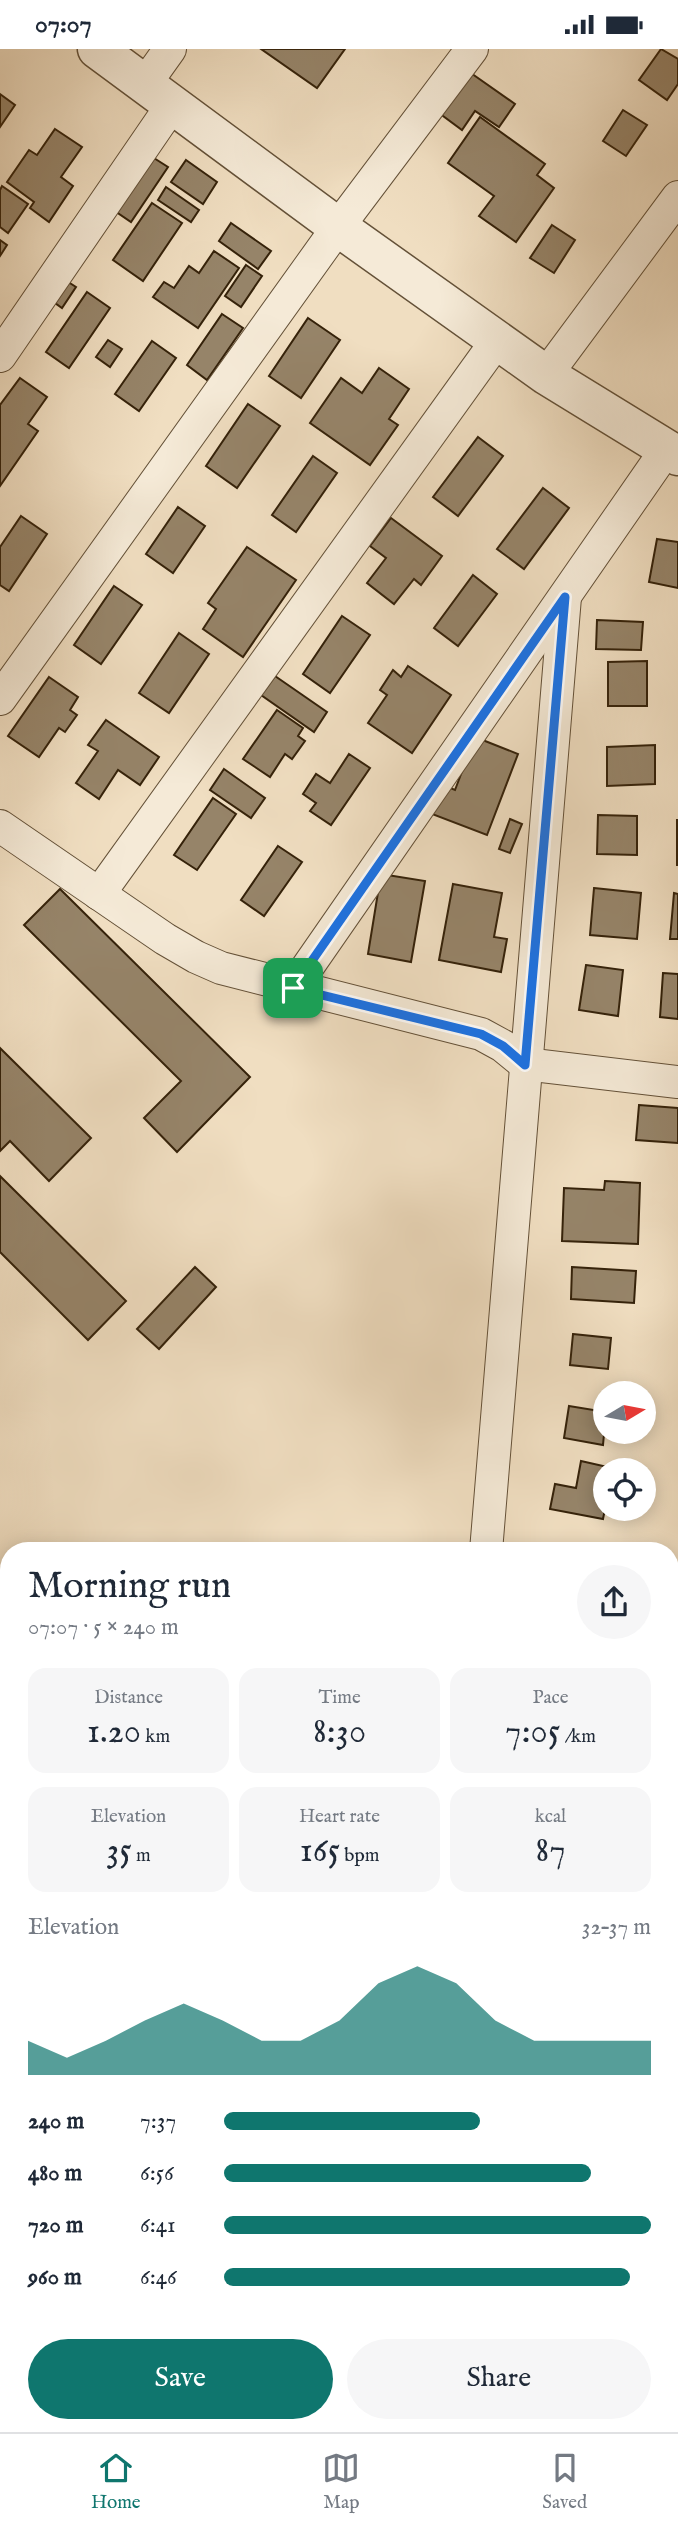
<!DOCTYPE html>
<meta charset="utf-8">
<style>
:root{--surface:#fff;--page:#f6f6f7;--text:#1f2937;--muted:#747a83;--line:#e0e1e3;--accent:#0f766e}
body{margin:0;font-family:"IM FELL English",serif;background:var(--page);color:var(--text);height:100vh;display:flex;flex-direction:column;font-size:26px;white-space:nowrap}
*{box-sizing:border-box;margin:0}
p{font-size:23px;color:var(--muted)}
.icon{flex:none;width:38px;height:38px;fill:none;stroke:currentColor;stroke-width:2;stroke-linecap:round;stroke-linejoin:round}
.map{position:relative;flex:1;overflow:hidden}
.drawer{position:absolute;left:0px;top:1493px;width:679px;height:891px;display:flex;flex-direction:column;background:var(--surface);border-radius:28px 28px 0 0;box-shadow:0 4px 18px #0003}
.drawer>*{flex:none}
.needle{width:46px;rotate:80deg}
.controls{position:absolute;left:593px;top:1332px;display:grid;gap:14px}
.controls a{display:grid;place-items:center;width:63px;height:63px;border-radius:50%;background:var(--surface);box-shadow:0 4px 18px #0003;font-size:35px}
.pin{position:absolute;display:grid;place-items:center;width:60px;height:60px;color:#fff;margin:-30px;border-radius:14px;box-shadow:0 4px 10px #0006}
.round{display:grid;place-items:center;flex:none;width:74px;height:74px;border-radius:37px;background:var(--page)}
.headline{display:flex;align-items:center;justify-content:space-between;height:119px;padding:0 28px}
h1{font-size:38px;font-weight:600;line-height:52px}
.stats{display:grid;grid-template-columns:repeat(3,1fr);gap:10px;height:119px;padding:7px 28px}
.stats div{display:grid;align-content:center;border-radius:18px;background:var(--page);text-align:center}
.stats b{font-size:35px;font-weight:600}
.stats small{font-size:19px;font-weight:400}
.stats p{font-size:19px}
.chart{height:196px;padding:14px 28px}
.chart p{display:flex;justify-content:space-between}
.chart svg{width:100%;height:126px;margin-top:7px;fill:var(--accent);opacity:.7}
.cta{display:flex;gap:14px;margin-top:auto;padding:14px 28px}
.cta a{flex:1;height:80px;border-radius:42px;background:var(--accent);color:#fff;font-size:28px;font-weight:600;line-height:80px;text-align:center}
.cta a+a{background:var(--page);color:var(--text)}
ul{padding:0 28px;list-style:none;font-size:23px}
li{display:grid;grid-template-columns:112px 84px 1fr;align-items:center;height:52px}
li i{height:18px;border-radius:9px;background:var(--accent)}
.status{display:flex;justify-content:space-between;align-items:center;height:49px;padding:0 35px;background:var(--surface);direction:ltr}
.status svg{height:19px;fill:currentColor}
.dock{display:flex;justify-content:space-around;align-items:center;height:98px;border-top:2px solid var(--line);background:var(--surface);font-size:19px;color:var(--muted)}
.dock a{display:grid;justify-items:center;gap:4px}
.dock .current{color:var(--accent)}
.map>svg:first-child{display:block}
.building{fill:#968469;stroke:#35220a;stroke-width:2}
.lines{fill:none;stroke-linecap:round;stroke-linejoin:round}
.minor-casing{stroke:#645138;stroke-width:34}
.tertiary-casing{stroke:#645138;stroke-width:41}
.minor{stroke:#f5ead7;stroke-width:32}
.tertiary{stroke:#f5ead7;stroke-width:38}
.route-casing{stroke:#fff;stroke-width:14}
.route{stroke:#1a73e8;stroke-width:9}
</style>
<div class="status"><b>07:07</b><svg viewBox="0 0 49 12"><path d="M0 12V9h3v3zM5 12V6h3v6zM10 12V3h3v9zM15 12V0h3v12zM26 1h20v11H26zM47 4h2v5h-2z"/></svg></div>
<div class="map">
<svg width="678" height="2383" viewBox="0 0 678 2383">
<rect width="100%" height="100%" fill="#f0dec1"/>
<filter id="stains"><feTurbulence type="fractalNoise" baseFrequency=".00286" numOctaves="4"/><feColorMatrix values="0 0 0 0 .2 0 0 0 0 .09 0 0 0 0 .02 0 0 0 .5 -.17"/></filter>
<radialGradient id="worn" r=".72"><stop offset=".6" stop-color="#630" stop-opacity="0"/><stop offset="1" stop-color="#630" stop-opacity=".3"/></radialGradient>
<!-- building -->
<g class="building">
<polygon points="261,0 345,0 317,39"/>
<polygon points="661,0 678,10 678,35 667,51 639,31"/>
<polygon points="468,22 515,55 499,78 475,62 462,81 439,64"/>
<polygon points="0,45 15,56 0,78"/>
<polygon points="623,61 647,76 626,107 603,92"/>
<polygon points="480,68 545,115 537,126 554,139 516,193 479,167 494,147 448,114"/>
<polygon points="55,80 82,98 61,128 73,137 49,173 30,159 34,153 7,133 29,101 37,106"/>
<polygon points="146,104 168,118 131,173 109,158"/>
<polygon points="186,111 217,133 203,155 171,133"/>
<polygon points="2,137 28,155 8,184 0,178 0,141"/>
<polygon points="166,138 199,161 191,173 158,151"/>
<polygon points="152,154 182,174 143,232 113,211"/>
<polygon points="231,174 271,202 258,220 219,192"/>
<polygon points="552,176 575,191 554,224 530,209"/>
<polygon points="0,191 7,196 0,207"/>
<polygon points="214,202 239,219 198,279 153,248 164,233 174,239 189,217 199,224"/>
<polygon points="246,216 262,227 241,258 225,247"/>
<polygon points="62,229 76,238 62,259 48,249"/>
<polygon points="87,243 110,259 69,319 46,303"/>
<polygon points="222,265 243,279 207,331 187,316"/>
<polygon points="308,269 340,291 301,349 269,327"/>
<polygon points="108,291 122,300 110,318 96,308"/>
<polygon points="152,292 176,309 139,362 115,345"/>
<polygon points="379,319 409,340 389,370 398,376 370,416 310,374 341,329 362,344"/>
<polygon points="20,329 47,348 28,375 38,382 0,437 0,356"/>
<polygon points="248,355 280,377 237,439 206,417"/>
<polygon points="478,388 503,407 458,467 433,448"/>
<polygon points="313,407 337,424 296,483 272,466"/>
<polygon points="543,439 569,459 524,520 497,500"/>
<polygon points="178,458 205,477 173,524 146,505"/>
<polygon points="21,467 47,485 9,542 0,536 0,498"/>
<polygon points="391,469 442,507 421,536 414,530 394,555 367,534 386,509 370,497"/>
<polygon points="657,490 678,493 678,539 649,533"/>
<polygon points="247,498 296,531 243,608 203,580 216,560 208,554"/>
<polygon points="473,526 497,545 458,597 434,579"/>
<polygon points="114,537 142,556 101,615 74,596"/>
<polygon points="342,567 370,586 330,644 303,625"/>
<polygon points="597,571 643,573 641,601 596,600"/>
<polygon points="179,584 209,605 169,664 139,644"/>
<polygon points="647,612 647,657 608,657 608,613"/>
<polygon points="408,617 451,646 412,704 368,674 387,646 380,641 393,621 401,628"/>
<polygon points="275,627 327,663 314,683 261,646"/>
<polygon points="49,628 78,648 70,661 77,666 65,683 59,679 39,708 8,687"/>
<polygon points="277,661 303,679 298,687 305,692 292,710 285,705 270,728 243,710"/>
<polygon points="106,671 159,708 140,736 118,721 99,750 76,734 98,702 88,696"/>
<polygon points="475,688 518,705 487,786 432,765 443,736 455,741"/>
<polygon points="655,696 655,735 607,737 607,698"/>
<polygon points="349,705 370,719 331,776 310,762 316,754 303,745 316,725 330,734"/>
<polygon points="224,720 265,749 251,769 210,741"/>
<polygon points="213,749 236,765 197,821 174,806"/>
<polygon points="598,766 637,767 637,806 597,805"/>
<polygon points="510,770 522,775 510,804 499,800"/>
<rect x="677" y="771" width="1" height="45"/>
<polygon points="278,797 302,813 264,867 241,851"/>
<polygon points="381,825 425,832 411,913 368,905"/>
<polygon points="453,835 502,844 494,888 507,890 501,923 439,911"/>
<polygon points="594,839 641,844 637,890 590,886"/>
<polygon points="60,840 250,1028 177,1103 144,1069 181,1032 24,876"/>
<polygon points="674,844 678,845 678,890 670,890"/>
<polygon points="586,916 623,921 618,967 579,961"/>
<polygon points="663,924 678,925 678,970 660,968"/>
<polygon points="0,999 91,1089 49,1132 10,1092 0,1102"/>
<polygon points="639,1056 678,1059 678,1094 636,1091"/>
<polygon points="0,1127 126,1252 88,1291 0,1203"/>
<polygon points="605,1132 640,1134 638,1195 562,1192 564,1139 604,1141"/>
<polygon points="195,1218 216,1238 159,1300 137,1280"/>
<polygon points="572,1218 636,1222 634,1254 571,1250"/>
<polygon points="573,1285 611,1289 608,1320 570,1316"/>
<polygon points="569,1357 606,1363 603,1396 564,1389"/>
<polygon points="581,1412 612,1419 612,1421 606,1421 606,1455 603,1470 550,1460 555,1435 576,1439"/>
<polygon points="670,1589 678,1590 678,1623 670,1622"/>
<polygon points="675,1665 678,1666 678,1693 672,1692"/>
<polygon points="670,1889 678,1896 678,1933 670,1927"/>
<rect x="0" y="1914" width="9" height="59"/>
<rect x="672" y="1979" width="6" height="62"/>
<rect x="670" y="2086" width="8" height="29"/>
<rect x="670" y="2122" width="8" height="35"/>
<polygon points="6,2136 9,2136 9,2203 7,2203"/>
<rect x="670" y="2208" width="8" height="68"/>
<polygon points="3,2257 9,2257 9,2327 6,2327"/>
<polygon points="19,2375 48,2376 48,2383 19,2383"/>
<rect x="359" y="2375" width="33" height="8"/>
<polygon points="110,2379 142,2381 142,2383 110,2383"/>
</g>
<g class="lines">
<!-- minor casing -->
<g class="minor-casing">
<g id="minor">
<polyline points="145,35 170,0"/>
<polyline points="0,307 172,56"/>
<polyline points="546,326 678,148"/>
<polyline points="0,650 338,178 472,0"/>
<polyline points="0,777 165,890 196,908 221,919 481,985 503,997 525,1015 678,1033"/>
<polyline points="99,845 498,290"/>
<polyline points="293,939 666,401"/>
<polyline points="486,1502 565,548"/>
<polyline points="670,1865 678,1865"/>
<polyline points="0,1878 9,1878"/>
<polyline points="200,2375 200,2383"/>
<polyline points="457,2375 459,2383"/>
</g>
</g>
<!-- tertiary casing -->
<g class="tertiary-casing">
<polyline id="tertiary" points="97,0 338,178 546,326 678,407"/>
</g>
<!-- minor -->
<use href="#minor" class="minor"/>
<!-- tertiary -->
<use href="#tertiary" class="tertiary"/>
</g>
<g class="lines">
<!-- route casing -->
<g class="route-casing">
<polygon id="route" points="565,548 525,1016 503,997 481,985 293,939"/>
</g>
<!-- route -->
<use href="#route" class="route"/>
</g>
<rect width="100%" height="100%" filter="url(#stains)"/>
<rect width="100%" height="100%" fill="url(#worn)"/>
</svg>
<div class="controls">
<a><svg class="needle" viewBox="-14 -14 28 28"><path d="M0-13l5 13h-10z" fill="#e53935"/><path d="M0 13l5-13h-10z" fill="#747a83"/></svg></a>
<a><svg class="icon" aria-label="locate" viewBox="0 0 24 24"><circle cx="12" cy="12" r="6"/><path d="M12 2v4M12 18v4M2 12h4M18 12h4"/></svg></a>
</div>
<div class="pin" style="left:293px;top:939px;background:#1e9e55"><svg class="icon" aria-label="arrive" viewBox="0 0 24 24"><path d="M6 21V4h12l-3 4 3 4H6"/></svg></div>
<section class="drawer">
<div class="headline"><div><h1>Morning run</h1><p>07:07 · 5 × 240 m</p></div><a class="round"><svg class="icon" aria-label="share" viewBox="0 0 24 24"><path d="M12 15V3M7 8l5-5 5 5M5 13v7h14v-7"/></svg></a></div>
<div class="stats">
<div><p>Distance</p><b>1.20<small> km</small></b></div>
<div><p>Time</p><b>8:30</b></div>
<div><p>Pace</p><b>7:05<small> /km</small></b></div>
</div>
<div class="stats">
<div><p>Elevation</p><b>35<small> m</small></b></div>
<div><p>Heart rate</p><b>165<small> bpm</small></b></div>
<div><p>kcal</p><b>87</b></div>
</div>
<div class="chart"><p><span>Elevation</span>32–37 m</p>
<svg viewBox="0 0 160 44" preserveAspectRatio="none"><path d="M0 44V32L10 38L20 32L30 25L40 19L50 25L60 32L70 32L80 25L90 12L100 6L110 12L120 25L130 32L140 32L150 32L160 32V44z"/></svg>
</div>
<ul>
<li><b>240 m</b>7:37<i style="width:60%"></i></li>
<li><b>480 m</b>6:56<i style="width:86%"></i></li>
<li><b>720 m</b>6:41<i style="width:100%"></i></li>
<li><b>960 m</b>6:46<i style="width:95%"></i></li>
</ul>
<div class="cta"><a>Save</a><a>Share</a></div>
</section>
</div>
<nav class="dock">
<a class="current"><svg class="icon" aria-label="home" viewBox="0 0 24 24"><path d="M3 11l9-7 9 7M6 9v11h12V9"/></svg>Home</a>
<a><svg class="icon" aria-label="map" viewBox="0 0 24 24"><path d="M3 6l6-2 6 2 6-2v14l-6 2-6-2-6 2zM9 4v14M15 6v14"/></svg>Map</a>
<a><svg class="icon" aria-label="saved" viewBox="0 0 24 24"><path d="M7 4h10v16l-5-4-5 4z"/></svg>Saved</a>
</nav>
